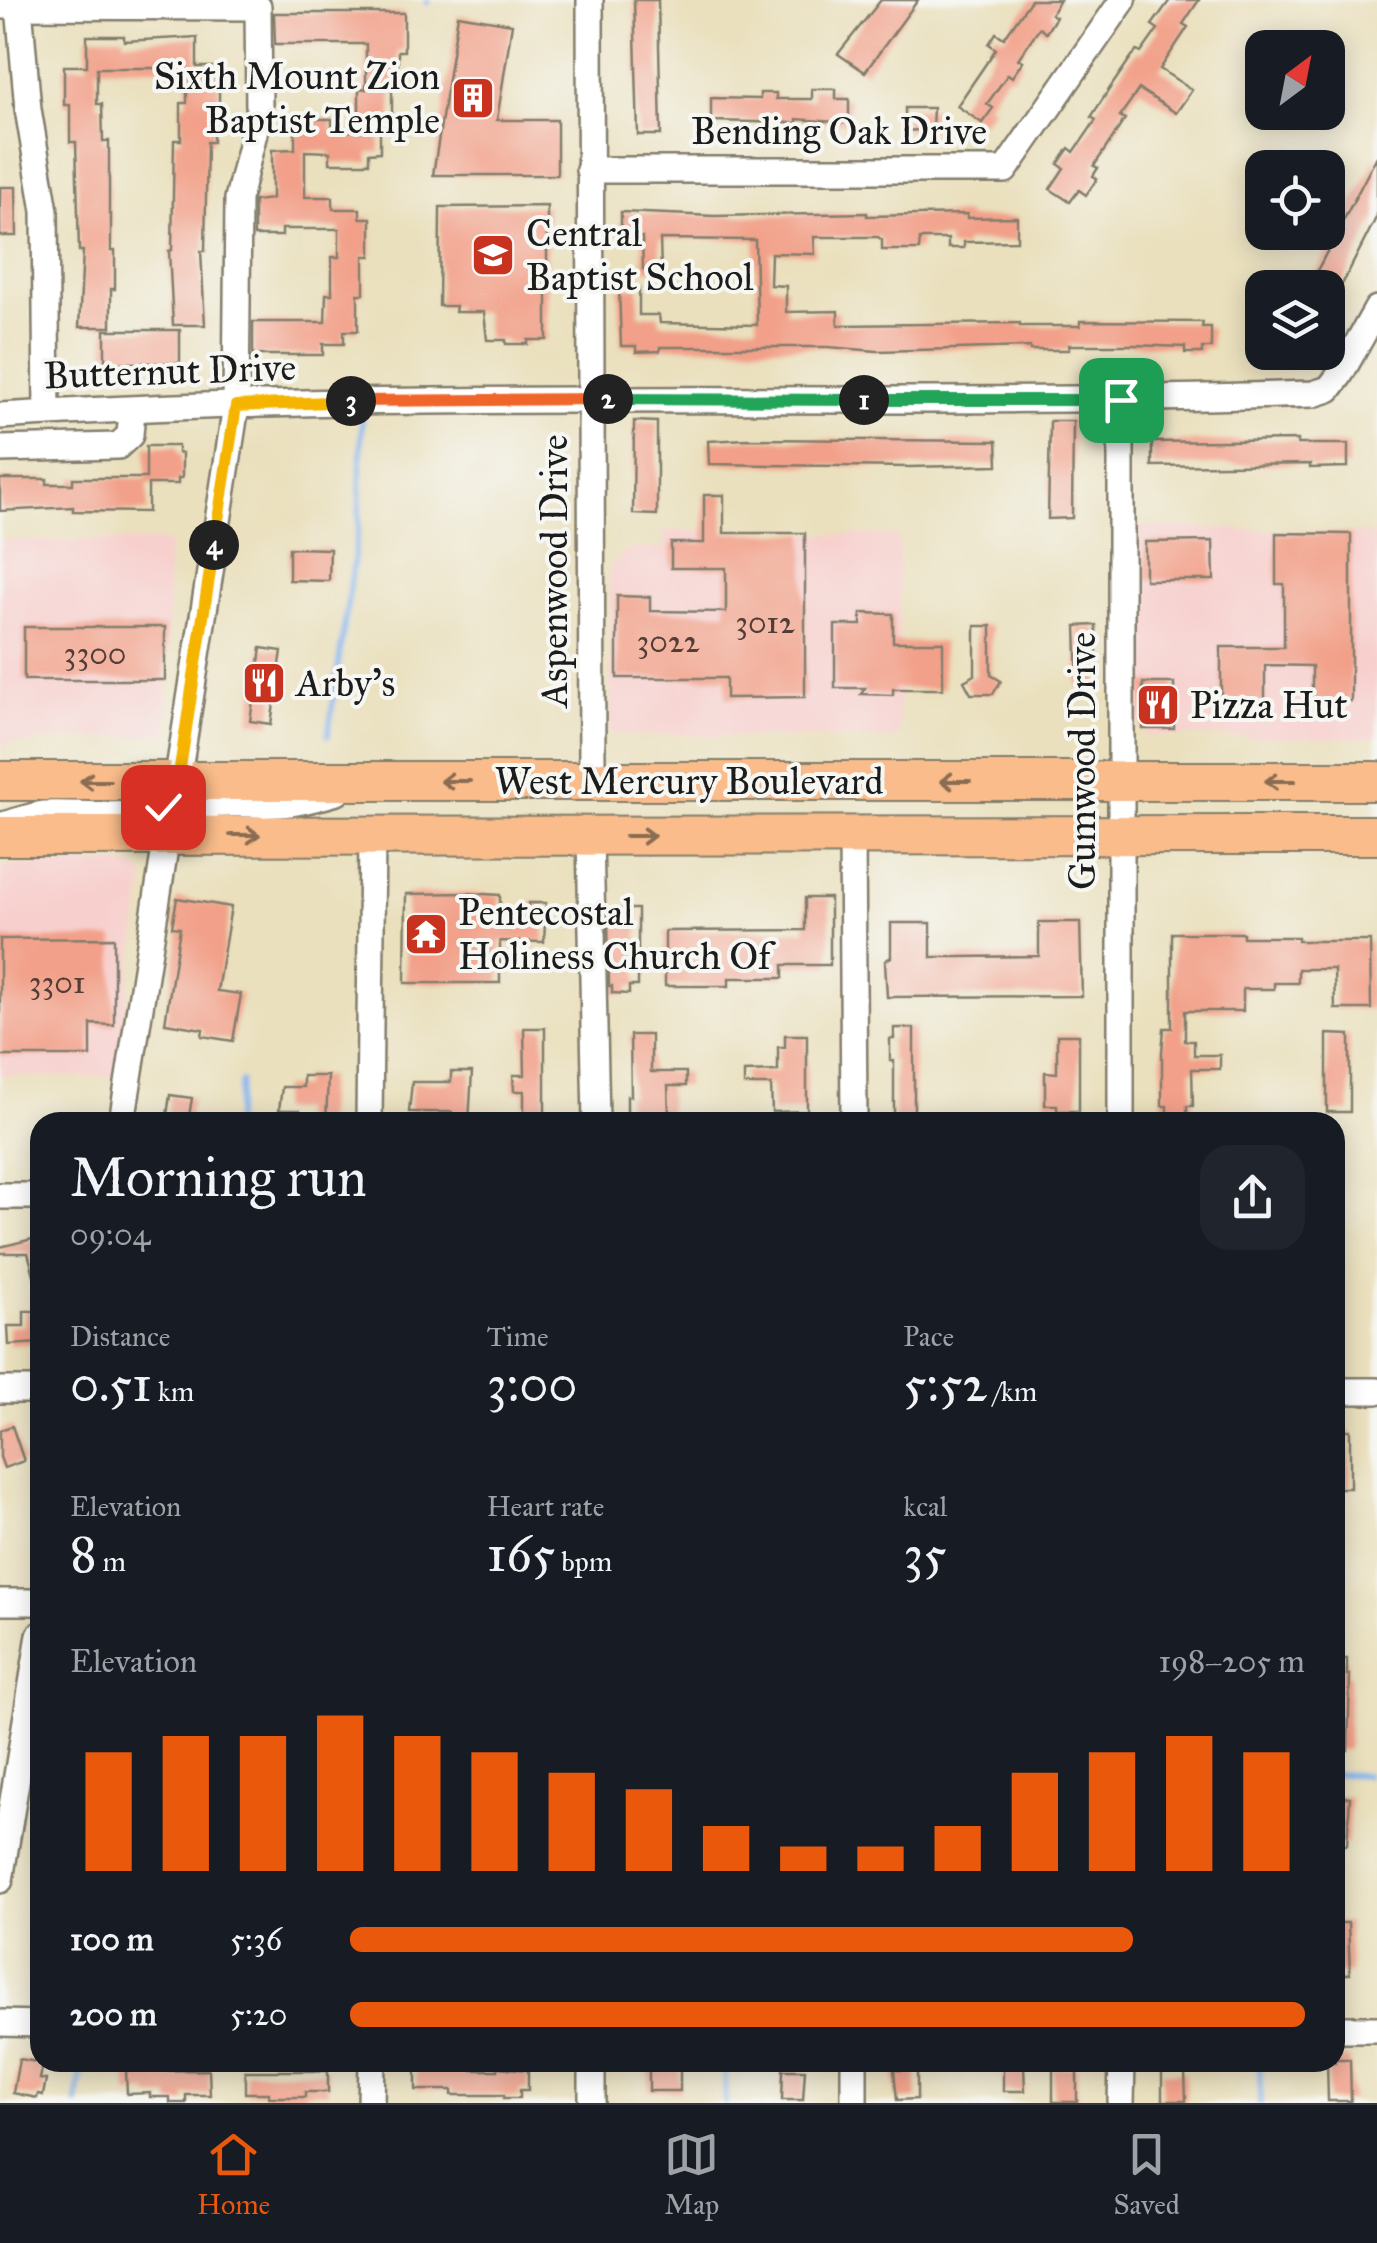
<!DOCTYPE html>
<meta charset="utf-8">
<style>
:root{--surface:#171b24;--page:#20242c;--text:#f1f3f6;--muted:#9ea1a6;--line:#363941;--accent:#ea580c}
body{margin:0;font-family:"IM FELL Great Primer",serif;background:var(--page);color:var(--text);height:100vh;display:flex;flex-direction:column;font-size:38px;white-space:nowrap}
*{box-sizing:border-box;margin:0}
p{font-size:32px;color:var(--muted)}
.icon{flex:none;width:55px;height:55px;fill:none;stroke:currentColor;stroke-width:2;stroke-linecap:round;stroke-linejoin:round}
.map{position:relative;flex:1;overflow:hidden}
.details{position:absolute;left:30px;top:1112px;width:1315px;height:960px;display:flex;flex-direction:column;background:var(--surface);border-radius:30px;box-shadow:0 5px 25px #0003}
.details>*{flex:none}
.needle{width:65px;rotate:32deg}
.fabs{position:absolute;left:1245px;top:30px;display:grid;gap:20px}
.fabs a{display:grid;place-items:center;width:100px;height:100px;border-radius:20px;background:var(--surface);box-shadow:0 5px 25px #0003;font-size:50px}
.pin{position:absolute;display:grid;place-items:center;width:85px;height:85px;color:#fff;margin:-42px;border-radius:20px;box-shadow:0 5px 15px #0006}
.km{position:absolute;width:50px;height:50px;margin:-25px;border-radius:50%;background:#222;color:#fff;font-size:28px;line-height:50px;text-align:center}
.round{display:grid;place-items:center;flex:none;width:105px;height:105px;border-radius:30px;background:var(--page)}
.head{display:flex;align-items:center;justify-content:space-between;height:170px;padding:0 40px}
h1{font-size:55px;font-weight:600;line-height:75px}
.metrics{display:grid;grid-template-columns:repeat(3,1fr);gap:15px;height:170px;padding:10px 40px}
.metrics div{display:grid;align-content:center}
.metrics b{font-size:50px;font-weight:600}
.metrics small{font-size:28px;font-weight:400}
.metrics p{font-size:28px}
.chart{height:280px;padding:20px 40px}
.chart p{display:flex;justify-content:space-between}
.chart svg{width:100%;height:180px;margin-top:10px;stroke:var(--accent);stroke-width:6}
ul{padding:0 40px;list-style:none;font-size:32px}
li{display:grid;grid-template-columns:160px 120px 1fr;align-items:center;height:75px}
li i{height:25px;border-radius:12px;background:var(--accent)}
.tabs{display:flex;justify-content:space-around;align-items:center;height:140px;border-top:2px solid var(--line);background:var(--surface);font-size:28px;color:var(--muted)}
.tabs a{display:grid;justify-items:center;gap:5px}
.tabs .active{color:var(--accent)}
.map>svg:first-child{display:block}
.built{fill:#f7d0ce}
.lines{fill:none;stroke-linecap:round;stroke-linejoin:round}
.stream{stroke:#83b6f0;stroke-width:5}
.building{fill:#f2a089}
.minor-casing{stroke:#837e6c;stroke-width:30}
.highway-casing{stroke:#837e6c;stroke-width:42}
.minor{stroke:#fff;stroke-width:25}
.highway{stroke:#f9bc8a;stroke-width:38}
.oneway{stroke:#8a6c53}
.split-1-casing{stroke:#fff;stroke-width:20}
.split-2-casing{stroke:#fff;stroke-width:20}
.split-3-casing{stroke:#fff;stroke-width:20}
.split-4-casing{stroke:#fff;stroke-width:20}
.split-5-casing{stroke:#fff;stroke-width:20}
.split-1{stroke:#22a559;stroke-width:12}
.split-2{stroke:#22a559;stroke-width:12}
.split-3{stroke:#f0652b;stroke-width:12}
.split-4{stroke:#f5b400;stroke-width:12}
.split-5{stroke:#f5b400;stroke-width:12}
.labels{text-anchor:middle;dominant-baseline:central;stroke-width:8;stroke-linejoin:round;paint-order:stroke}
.number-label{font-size:32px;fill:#523d37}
.poi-label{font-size:38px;fill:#1c1c1c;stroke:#f6f6f2;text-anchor:start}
.street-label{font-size:38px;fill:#1c1c1c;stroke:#f6f6f2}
</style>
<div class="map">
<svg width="1377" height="2103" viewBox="0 0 1377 2103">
<rect width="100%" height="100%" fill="#f6f6f2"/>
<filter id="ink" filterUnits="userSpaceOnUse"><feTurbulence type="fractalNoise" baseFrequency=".01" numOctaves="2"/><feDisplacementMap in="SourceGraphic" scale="20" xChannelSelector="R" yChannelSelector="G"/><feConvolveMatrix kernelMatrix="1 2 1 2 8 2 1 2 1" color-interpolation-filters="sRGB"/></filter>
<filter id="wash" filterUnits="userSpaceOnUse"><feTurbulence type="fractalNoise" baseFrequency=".0048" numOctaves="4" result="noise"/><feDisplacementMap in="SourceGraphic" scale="40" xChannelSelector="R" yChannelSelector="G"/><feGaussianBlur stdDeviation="2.25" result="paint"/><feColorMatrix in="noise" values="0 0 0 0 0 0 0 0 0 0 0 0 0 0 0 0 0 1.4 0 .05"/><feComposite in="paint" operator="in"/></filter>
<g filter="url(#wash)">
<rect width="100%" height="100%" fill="#eae0bd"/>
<!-- built -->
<g class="built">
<polygon points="1139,526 1377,534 1377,738 1149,736 1136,721"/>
<polygon points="665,530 899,536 899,738 611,734 609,568 629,548 664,549"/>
<polygon points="0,540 168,541 168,734 0,744"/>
<polygon points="116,863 136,867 145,876 116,1077 0,1076 0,869 16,864"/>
</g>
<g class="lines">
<!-- stream -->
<g class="stream">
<polyline points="427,3 428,0"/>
<polyline points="328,736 359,524 362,416"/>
<polyline points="234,1122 241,1082"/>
<polyline points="1335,1774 1366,1775"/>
<polyline points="77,2103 83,2062"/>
<polyline points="725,2103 725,2062"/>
<polyline points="1260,2103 1260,2062"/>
</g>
</g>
<g id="blocks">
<!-- building -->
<g class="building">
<polygon points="634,0 658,0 661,135 638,135"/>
<polygon points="881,0 918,0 865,72 838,54"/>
<polygon points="1031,0 1060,0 1051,14 1056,17 1046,33 1039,28 1018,59 1023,61 1012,77 1008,74 987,104 993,108 982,123 957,106 996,49 989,44 996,33 1004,38"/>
<polygon points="1170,0 1199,0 1183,24 1188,27 1160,69 1192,90 1176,113 1139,89 1120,116 1125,119 1094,166 1098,168 1093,176 1097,179 1086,195 1079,190 1070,202 1050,189 1064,168 1058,164 1069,148 1074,152 1096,120 1091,117 1110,88 1132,56 1137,51 1141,53 1158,29 1152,25"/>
<polygon points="274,13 404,13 404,51 398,51 398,88 392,88 392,126 380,126 380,152 369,153 369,163 330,163 330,152 305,151 305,197 333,197 333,209 360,209 360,218 371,218 371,256 364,256 364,294 358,294 358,331 344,331 344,344 323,344 323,355 253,355 253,322 325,322 326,294 332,294 332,257 339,257 339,229 282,229 282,236 254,236 254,201 272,199 272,150 295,149 295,119 332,119 332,131 359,131 359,88 366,89 366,44 275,44"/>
<polygon points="458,15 512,24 497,120 557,120 557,175 433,175"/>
<polygon points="87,36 124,36 124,41 197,37 197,67 219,67 219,105 213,104 213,142 207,142 205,251 201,251 205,325 173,325 169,251 172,250 174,140 181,140 181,103 187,103 187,68 97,68 97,104 102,104 103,141 109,141 109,214 111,214 111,251 115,251 115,289 111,289 111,327 79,327 83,251 79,251 76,142 70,142 70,105 64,105 64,66 87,66"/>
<polygon points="812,89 836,89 836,99 849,99 849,123 797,119 797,123 711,121 711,98 760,99 760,93 776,93 776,99 812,99"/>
<polygon points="905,108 933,108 932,129 905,131"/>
<polygon points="1377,156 1377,216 1328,312 1328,288 1308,288"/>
<polygon points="0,187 16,187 17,236 0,236"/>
<polygon points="547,206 547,340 528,340 528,344 506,344 506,340 487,340 484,312 455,312 456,306 439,306 440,207"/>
<polygon points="621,212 715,216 867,213 867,216 967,214 967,218 1017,217 1017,241 964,242 964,248 948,248 948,239 920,239 919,250 882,250 882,240 878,237 814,237 815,254 771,253 770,285 786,286 786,312 838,311 838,325 1020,323 1020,326 1080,326 1080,321 1203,322 1202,327 1211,327 1211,348 1202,348 1202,353 1185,353 1185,347 1133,345 1069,345 1069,350 1030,350 1030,347 877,351 828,347 660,347 660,351 636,352 636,346 621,346 619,288 639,287 639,315 659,315 660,323 757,325 755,240 660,239 661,269 643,269 642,237 621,237"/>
<rect x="105" y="330" width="75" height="33"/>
<polygon points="634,421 657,422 657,515 633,514"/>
<polygon points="1050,421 1073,421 1072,518 1048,519"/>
<polygon points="747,439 997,441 998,465 909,467 709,464 708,441"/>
<polygon points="1298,440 1298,444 1348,444 1348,467 1310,468 1310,464 1152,466 1152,442"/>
<polygon points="146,446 178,446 178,453 182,453 182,478 178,478 178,484 148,484 148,512 73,511 73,507 0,511 0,479 47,479 47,484 73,484 73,478 146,478"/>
<polygon points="704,495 724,495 724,533 805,533 805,697 726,698 726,678 617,678 617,596 650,597 650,611 726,612 726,568 671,568 671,543 704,543"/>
<polygon points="1276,533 1351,534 1351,701 1312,701 1312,666 1265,665 1265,702 1221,701 1221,647 1284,647 1284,584 1276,584"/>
<polygon points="1213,541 1214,580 1145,580 1145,542"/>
<polygon points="289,548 330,549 329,581 289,580"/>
<polygon points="861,613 893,614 893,642 943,642 943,689 893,689 893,695 861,694 865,688 835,688 835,625 861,625"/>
<polygon points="1096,625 1098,685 1078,686 1076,626"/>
<polygon points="975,626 991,626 991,675 1001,681 993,694 971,694 964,681 975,675"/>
<rect x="24" y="627" width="141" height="53"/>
<polygon points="261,648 282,651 271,724 250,721"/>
<rect x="1143" y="683" width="31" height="46"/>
<polygon points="466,893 500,895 500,914 528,914 528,903 546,903 544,942 500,941 500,983 405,983 406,894"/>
<polygon points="177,898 231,907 217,991 241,994 233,1041 202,1036 203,1029 165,1023 180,928 172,927"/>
<polygon points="805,898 830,898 830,965 783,965 783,978 729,978 729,986 665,986 665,931 805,930"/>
<polygon points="608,909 638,909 638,986 629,986 629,994 612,993 612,986 609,986"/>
<polygon points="1039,922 1080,922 1082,996 887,997 885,961 891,957 891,923 931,923 931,957 959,957 1039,956"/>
<polygon points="1172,933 1243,933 1243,937 1298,937 1298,941 1370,941 1371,1009 1335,1009 1334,969 1298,969 1298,983 1274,983 1274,989 1243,989 1243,1011 1185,1011 1185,1041 1194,1041 1194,1055 1220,1055 1220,1069 1192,1069 1193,1106 1187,1106 1187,1122 1167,1122 1167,1106 1162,1106 1162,1052 1164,1028 1172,1028"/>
<polygon points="114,938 114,1025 91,1024 91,1056 0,1056 0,939"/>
<polygon points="524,1028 545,1028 545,1122 524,1122 524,1091 514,1091 513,1075 525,1075"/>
<polygon points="894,1028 914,1028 914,1122 894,1122 894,1061 890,1061 890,1039 894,1039"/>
<polygon points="1327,1034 1350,1035 1350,1112 1327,1112"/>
<polygon points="630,1035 651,1035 651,1072 686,1072 686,1086 668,1086 669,1113 627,1113 627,1096 631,1096"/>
<polygon points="785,1035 807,1035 807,1111 772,1112 771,1085 744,1085 744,1072 778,1071 778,1047 785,1047"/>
<polygon points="1057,1035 1079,1035 1079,1111 1057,1111 1057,1105 1045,1105 1045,1072 1057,1073"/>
<polygon points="451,1072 472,1072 469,1122 452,1122 452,1112 409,1112 412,1082 451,1082"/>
<polygon points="303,1076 328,1076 326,1122 300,1122 300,1110 279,1110 282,1087 303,1087"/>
<polygon points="170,1095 192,1098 188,1122 166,1122"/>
<polygon points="40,1237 40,1281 36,1282 28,1253 0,1253 0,1247"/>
<polygon points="24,1311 40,1311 40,1343 9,1345 8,1326 24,1326"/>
<polygon points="12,1426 24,1461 4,1468 0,1457 0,1430"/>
<rect x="1335" y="1430" width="15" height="58"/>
<polygon points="1335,1659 1347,1659 1347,1675 1350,1675 1348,1750 1335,1750"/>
<polygon points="1335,1797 1350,1797 1347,1845 1335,1845"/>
<polygon points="1335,1923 1348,1923 1350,1974 1335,1974"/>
<polygon points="19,2059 43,2063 40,2079 46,2080 43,2095 38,2094 37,2098 13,2093"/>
<polygon points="1335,2059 1350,2059 1351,2101 1328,2101 1327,2062 1335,2062"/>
<polygon points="1003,2066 1024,2066 1025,2091 1003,2091"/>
<polygon points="472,2067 472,2070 498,2070 498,2067 528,2070 528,2090 520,2090 520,2098 504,2098 504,2095 452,2095 452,2090 416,2090 416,2068"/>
<rect x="1053" y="2067" width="24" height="35"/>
<rect x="649" y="2068" width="31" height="23"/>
<polygon points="209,2070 210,2095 186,2095 186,2103 170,2103 170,2097 150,2097 150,2093 127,2094 126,2071"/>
<polygon points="783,2070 805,2070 803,2100 782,2100"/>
<polygon points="894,2070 917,2070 917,2099 897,2100"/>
<polygon points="245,2071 328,2071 328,2092 305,2092 305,2097 269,2097 269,2093 245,2093"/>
<polygon points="1162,2072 1185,2072 1186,2101 1162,2101"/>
</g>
</g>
</g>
<g filter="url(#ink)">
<use href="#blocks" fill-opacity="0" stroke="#837e6c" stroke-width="2.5"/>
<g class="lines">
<!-- minor casing -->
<g class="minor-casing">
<g id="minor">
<polyline points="590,0 592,782"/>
<path d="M0,6L258,7L259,112L238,199L236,406L176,789C159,828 82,811 45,814C30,816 15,822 0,826"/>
<polyline points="19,6 28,109 45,211 47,413"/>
<polyline points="589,170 1005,170 1123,0"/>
<polyline points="1121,400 1121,1122"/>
<path d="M0,416C437,387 876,409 1313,394L1329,389L1339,376L1377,309"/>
<polyline points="0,449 118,446 130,435 132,410"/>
<polyline points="852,835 854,1122"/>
<polyline points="590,836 596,1122"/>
<path d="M122,1122L167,835C194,788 246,810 290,803C306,801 322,796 337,792"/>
<polyline points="369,1122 372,836"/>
<polyline points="0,1196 40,1196"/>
<polyline points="0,1390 40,1390"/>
<polyline points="1335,1391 1377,1391"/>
<polyline points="0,1602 40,1602"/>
<polyline points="0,1880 40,1635"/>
<polyline points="0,2023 40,2024"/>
<polyline points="1335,2029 1377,2029"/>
<polyline points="592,2062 592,2103"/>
<polyline points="371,2103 372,2062"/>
<polyline points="854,2103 854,2062"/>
<polyline points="1121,2103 1122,2062"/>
</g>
</g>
<!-- highway casing -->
<g class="highway-casing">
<g id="highway">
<polyline points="0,781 1377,781"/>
<polyline points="0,836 1377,835"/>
</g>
</g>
<!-- minor -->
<use href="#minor" class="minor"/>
<!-- highway -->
<use href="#highway" class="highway"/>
</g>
<!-- one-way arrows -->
<defs><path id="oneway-shaft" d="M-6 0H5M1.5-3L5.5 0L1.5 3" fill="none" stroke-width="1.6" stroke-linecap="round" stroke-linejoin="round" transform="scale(2.5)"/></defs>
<g class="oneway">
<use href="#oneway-shaft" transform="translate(95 781) rotate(-180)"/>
<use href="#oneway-shaft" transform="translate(455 781) rotate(-180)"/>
<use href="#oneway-shaft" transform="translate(955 781) rotate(-180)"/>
<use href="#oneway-shaft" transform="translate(1280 781) rotate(180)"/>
<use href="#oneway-shaft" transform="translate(245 835)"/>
<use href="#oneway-shaft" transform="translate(640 836)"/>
</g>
</g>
<g class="lines" filter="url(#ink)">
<!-- split-1 casing -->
<g class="split-1-casing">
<polyline id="split-1" points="864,400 1121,400"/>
</g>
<!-- split-2 casing -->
<g class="split-2-casing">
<polyline id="split-2" points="608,399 864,400"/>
</g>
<!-- split-3 casing -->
<g class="split-3-casing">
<polyline id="split-3" points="351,401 608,399"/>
</g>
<!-- split-4 casing -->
<g class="split-4-casing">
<polyline id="split-4" points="214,545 236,406 351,401"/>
</g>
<!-- split-5 casing -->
<g class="split-5-casing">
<polyline id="split-5" points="163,807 173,797 178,781 214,545"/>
</g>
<!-- split-1 -->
<use href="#split-1" class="split-1"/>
<!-- split-2 -->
<use href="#split-2" class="split-2"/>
<!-- split-3 -->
<use href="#split-3" class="split-3"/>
<!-- split-4 -->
<use href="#split-4" class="split-4"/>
<!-- split-5 -->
<use href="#split-5" class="split-5"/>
</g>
<!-- icons -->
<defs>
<g id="building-square" transform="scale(2.25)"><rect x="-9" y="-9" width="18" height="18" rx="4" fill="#c8321e" stroke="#f6f6f2"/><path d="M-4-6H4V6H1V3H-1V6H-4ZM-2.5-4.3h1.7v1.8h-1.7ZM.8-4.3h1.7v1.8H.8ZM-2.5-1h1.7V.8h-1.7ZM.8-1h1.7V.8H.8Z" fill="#fff"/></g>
<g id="school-square" transform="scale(2.25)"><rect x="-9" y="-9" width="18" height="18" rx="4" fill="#c8321e" stroke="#f6f6f2"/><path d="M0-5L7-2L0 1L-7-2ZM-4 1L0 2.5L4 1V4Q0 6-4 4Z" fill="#fff"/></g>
<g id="restaurant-square" transform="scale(2.25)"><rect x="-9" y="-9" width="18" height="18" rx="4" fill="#c8321e" stroke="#f6f6f2"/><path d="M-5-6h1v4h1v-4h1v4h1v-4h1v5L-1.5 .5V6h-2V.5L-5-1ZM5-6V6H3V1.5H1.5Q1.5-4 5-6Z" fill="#fff"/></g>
<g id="temple-square" transform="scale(2.25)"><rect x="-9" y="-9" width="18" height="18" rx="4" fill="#c8321e" stroke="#f6f6f2"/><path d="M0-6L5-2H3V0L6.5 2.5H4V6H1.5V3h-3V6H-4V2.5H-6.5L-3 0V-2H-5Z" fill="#fff"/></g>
</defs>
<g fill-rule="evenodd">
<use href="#building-square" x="473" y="98"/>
<use href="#school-square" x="493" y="255"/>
<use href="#restaurant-square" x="264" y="683"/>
<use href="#restaurant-square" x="1158" y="705"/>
<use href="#temple-square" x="426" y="934"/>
</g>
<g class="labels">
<!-- number labels -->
<g class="number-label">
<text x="765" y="622">3012</text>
<text x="668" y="641">3022</text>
<text x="95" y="653">3300</text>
<text x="57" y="982">3301</text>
</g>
<!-- poi labels -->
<g class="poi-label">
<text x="440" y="76" text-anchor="end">Sixth Mount Zion<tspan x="440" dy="44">Baptist Temple</tspan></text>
<text x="526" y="233">Central<tspan x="526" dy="44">Baptist School</tspan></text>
<text x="296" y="683">Arby's</text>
<text x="1190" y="705">Pizza Hut</text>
<text x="458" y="912">Pentecostal<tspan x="458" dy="44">Holiness Church Of</tspan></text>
</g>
<!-- street labels -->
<g class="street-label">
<text x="839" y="131">Bending Oak Drive</text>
<text transform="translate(170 371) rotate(-2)">Butternut Drive</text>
<text transform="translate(554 571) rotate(-90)">Aspenwood Drive</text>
<text transform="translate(1082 761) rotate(-90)">Gumwood Drive</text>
<text x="689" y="781">West Mercury Boulevard</text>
</g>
</g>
</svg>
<div class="fabs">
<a><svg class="needle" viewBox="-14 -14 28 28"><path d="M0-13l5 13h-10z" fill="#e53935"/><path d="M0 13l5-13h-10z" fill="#9ea1a6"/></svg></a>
<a><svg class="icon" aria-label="locate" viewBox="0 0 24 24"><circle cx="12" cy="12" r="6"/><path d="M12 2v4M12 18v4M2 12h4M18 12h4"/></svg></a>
<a><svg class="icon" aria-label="layers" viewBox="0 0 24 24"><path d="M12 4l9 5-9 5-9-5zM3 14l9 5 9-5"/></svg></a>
</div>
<div class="pin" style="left:1121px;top:400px;background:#1e9e55"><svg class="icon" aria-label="arrive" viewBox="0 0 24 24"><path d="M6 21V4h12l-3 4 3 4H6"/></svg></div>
<div class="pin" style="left:163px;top:807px;background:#d93025"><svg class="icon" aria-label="check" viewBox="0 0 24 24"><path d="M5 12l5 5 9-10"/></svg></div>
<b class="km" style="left:864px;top:400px">1</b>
<b class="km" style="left:608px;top:399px">2</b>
<b class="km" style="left:351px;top:401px">3</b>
<b class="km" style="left:214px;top:545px">4</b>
<section class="details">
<div class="head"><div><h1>Morning run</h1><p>09:04</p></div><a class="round"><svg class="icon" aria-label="share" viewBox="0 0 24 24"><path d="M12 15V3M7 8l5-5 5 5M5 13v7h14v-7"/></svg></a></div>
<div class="metrics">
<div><p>Distance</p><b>0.51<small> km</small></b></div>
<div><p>Time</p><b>3:00</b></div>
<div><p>Pace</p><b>5:52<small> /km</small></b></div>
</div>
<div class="metrics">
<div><p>Elevation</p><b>8<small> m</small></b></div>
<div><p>Heart rate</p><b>165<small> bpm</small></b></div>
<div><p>kcal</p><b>35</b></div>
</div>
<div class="chart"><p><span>Elevation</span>198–205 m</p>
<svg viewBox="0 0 160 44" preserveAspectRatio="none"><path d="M5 44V15M15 44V11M25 44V11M35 44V6M45 44V11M55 44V15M65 44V20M75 44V24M85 44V33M95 44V38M105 44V38M115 44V33M125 44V20M135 44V15M145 44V11M155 44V15"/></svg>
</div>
<ul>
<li><b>100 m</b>5:36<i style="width:82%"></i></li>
<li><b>200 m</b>5:20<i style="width:100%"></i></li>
</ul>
</section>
</div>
<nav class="tabs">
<a class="active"><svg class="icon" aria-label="home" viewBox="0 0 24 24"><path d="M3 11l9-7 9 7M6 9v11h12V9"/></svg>Home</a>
<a><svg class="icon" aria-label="map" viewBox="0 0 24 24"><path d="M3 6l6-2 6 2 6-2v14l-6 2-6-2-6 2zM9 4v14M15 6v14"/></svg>Map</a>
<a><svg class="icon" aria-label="saved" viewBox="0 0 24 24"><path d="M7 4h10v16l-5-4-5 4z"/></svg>Saved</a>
</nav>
